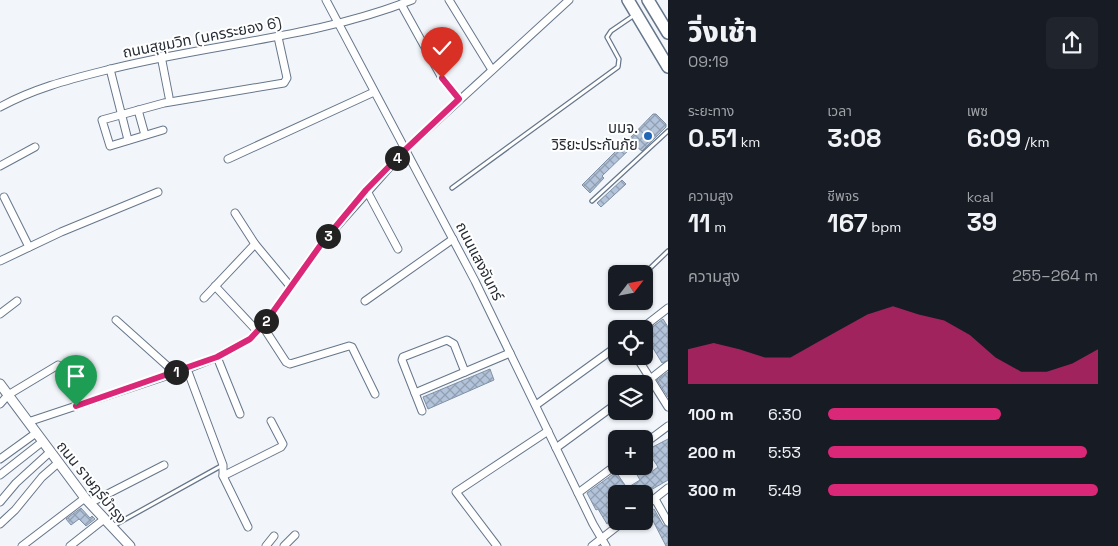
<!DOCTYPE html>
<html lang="th">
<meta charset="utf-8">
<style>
:root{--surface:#171b24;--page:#20242c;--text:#f1f3f6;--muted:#9ea1a6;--accent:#db2777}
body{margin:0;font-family:"Space Grotesk","Noto Sans Thai",sans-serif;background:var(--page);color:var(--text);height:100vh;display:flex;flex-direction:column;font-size:19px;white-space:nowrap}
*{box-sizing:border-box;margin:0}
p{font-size:16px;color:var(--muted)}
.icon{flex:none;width:28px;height:28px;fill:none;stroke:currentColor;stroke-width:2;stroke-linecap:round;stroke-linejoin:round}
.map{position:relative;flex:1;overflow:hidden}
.drawer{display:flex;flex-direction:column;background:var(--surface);width:450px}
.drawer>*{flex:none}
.needle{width:32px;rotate:58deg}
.buttons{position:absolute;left:608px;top:265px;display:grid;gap:10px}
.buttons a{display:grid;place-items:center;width:45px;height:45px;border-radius:8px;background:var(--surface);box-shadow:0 1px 4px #0004;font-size:25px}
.pin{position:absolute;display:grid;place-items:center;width:42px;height:42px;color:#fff;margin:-51px -21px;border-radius:50% 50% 50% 0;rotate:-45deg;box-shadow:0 0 5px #0007}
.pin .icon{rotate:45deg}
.km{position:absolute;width:25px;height:25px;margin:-12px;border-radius:50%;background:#222;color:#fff;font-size:14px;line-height:25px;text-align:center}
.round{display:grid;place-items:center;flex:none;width:52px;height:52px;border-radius:8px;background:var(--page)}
.headline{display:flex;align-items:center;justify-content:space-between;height:85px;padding:0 20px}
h1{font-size:28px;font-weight:800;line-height:38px}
.stats{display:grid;grid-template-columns:repeat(3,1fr);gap:8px;height:85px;padding:5px 20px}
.stats div{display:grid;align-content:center}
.stats b{font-size:25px;font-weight:800}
.stats small{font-size:14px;font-weight:400}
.stats p{font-size:14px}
.chart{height:140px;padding:10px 20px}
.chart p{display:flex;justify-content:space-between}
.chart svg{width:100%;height:90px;margin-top:5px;fill:var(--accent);opacity:.7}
ul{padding:0 20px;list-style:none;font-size:16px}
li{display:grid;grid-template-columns:80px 60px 1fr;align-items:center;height:38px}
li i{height:12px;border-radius:6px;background:var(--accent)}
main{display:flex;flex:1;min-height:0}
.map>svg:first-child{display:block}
.building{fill:url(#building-cross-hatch);stroke:#8091a6}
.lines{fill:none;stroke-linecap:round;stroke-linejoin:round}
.service-casing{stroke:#66768a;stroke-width:5.5}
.minor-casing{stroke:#66768a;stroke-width:9}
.tertiary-casing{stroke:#66768a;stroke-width:11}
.primary-casing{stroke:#66768a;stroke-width:14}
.service{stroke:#fff;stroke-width:3}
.minor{stroke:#fff;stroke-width:7}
.tertiary{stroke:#fff;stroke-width:9}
.primary{stroke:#fff;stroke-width:11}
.route-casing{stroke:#fff;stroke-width:10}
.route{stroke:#db2777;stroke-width:6}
.poi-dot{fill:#2167b7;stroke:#fff;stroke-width:2}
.labels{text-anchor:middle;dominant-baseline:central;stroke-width:4;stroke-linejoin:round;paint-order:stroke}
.street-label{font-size:15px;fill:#262d35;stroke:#fff}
.poi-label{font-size:15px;fill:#262d35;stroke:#fff;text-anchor:end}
</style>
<main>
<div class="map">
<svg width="668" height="546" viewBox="0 0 668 546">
<defs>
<pattern id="building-cross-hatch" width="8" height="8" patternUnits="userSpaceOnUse" patternTransform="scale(1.25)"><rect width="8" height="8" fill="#b2c3da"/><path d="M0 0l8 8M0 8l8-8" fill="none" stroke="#919fb2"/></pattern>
</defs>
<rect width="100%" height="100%" fill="#f2f6fa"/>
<!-- building -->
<g class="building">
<polygon points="653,114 656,114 666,124 666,127 642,151 634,145 602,176 604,178 590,193 582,185 623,144 629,150 630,138"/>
<polygon points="622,180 626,184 601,207 597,203"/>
<polygon points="663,319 668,327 668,360 662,363 644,333"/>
<polygon points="490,369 494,380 428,409 423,397"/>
<polygon points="668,372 668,397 657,380"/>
<polygon points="668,439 668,480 644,494 616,494 616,518 607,524 598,509 596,510 587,493 616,472 627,488 640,480 632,466 644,466 650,473 658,467 647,450"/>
<polygon points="81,508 90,518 92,516 95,519 86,526 79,519 71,525 66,519"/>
<polygon points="654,509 663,525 668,527 668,546 666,546 651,517 650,511"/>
</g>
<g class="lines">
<!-- service casing -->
<g class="service-casing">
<g id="service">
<polyline points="452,188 618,67 619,59 607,37 611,31 633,16"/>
<polyline points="592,201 668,131"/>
<polyline points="644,274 668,251"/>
<polyline points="113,526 221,466"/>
</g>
</g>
<!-- minor casing -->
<g class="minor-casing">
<g id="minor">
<polyline points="326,0 475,281 593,524 606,546"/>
<polyline points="449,0 492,70"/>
<polyline points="401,4 442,78 459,99"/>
<polyline points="161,56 169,97"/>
<polyline points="110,69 128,140"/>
<path d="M0,107C33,89 67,80 103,71C205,44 313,39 412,0"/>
<polyline points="138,110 145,135"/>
<polyline points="163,130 110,146 102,120 164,103 284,83 287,78 278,37"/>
<polyline points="228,159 374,92"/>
<polyline points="0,166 35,147"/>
<polyline points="367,191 398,249"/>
<polyline points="4,197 29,247"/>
<polyline points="235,213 255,244 290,286"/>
<polyline points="0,261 61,232 158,192"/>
<polyline points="215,286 257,331"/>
<polyline points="204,298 255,244"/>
<polyline points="365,301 453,239"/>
<polyline points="0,314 17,301"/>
<polyline points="116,320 174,372"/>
<polyline points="262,325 286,362 290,364 349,346 352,347 375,394"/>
<polyline points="641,329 668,308"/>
<polyline points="636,356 668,407"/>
<polyline points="217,357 240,414"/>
<polyline points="187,369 223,465 223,476 248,527"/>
<polyline points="644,384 668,365"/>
<polyline points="415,393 510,353"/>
<polyline points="0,404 8,395 58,365"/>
<polyline points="536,405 616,347"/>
<polyline points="422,411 402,360 403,357 447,340 454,344 465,372"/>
<polyline points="28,422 187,369 217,357 250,339 265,323 322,243 405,150 569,0"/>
<polyline points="644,444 668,426"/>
<polyline points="556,448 616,404"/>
<polyline points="0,459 36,433"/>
<polyline points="0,475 42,442"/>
<polyline points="223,476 281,447 283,444 271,421"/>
<polyline points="578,493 616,465"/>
<polyline points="655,499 668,522"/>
<polyline points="0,502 16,483 50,452"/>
<polyline points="90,503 164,465"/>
<polyline points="644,507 668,488"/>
<polyline points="0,524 15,510 42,477 58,463"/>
<polyline points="22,546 85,498"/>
<polyline points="70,546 103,520"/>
<polyline points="266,546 274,536"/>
<polyline points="284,546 295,535"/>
<polyline points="497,546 456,492 548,431"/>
<polyline points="592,546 624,521"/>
</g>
</g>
<!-- tertiary casing -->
<g class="tertiary-casing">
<polyline id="tertiary" points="0,384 85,498 130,546"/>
</g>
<!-- primary casing -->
<g class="primary-casing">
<g id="primary">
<polyline points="628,0 668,67"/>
<polyline points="648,0 668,33"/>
</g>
</g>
<!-- service -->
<use href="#service" class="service"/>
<!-- minor -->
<use href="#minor" class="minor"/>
<!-- tertiary -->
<use href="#tertiary" class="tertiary"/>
<!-- primary -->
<use href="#primary" class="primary"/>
</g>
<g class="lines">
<!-- route casing -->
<g class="route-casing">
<polyline id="route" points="76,406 217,357 250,339 265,323 322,243 366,190 405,150 459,99 442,78"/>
</g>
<!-- route -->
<use href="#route" class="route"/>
</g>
<!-- markers -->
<circle class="poi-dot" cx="648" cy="136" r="5"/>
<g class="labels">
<!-- street labels -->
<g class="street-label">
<text transform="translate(202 37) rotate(-11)">ถนนสุขุมวิท (นครระยอง 6)</text>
<text transform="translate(480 261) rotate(63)">ถนนแสงจันทร์</text>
<text transform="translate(92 482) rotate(51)">ถนน ราษฎร์บำรุง</text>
</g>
<!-- poi labels -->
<g class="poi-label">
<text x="638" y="127">บมจ.<tspan x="638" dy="17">วิริยะประกันภัย</tspan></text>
</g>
</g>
</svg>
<div class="buttons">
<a><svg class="needle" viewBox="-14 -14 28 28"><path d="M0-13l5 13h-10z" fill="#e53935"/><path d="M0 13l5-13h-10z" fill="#9ea1a6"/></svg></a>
<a><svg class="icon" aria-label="locate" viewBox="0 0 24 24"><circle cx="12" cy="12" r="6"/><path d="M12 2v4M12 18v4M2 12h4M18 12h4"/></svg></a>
<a><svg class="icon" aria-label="layers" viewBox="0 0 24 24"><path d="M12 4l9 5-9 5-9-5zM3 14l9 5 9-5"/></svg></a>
<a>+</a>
<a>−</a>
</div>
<div class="pin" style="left:76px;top:406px;background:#1e9e55"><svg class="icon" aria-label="arrive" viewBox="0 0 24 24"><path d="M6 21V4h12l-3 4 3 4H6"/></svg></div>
<div class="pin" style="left:442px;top:78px;background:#d93025"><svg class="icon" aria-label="check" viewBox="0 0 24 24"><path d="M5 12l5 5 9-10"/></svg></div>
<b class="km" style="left:176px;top:372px">1</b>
<b class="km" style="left:266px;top:321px">2</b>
<b class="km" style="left:328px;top:236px">3</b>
<b class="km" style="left:397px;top:158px">4</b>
</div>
<section class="drawer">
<div class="headline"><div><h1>วิ่งเช้า</h1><p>09:19</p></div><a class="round"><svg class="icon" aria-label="share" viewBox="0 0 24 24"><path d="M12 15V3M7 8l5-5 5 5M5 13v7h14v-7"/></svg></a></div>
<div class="stats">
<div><p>ระยะทาง</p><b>0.51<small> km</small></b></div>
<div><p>เวลา</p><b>3:08</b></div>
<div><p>เพซ</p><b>6:09<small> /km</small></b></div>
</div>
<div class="stats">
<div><p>ความสูง</p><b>11<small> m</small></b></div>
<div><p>ชีพจร</p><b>167<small> bpm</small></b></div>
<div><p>kcal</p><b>39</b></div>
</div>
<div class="chart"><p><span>ความสูง</span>255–264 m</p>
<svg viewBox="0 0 160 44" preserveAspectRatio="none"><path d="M0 44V27L10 24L20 27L30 31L40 31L50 24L60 17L70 10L80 6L90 10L100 13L110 20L120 31L130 38L140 38L150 34L160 27V44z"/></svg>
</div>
<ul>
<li><b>100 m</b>6:30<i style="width:64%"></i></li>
<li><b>200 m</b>5:53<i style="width:96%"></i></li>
<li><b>300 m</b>5:49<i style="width:100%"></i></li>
</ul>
</section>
</main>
